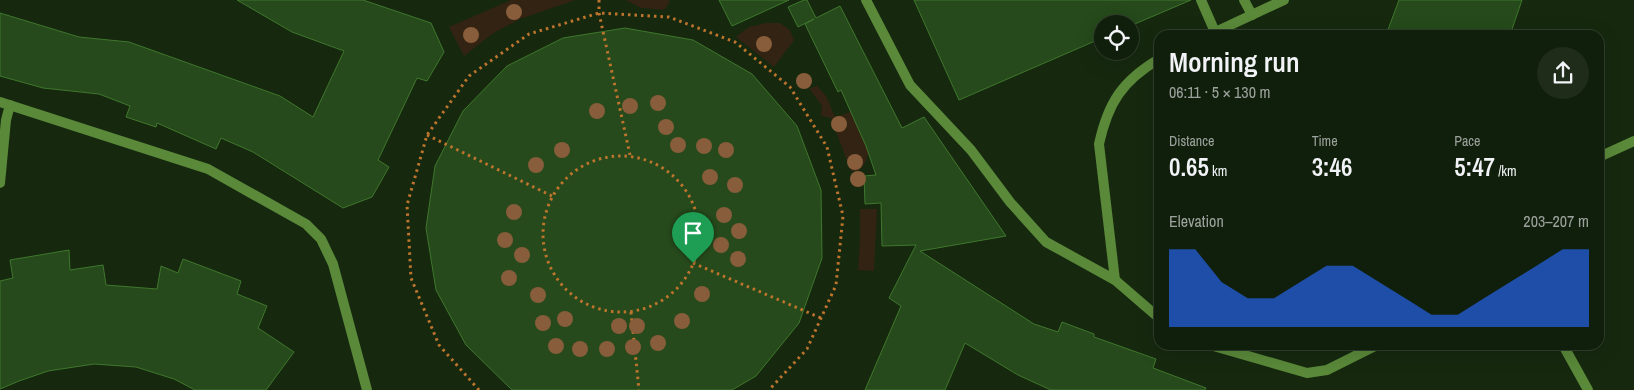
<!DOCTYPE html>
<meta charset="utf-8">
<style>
:root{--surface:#101f0b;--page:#1e2c19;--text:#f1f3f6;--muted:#9ca29d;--line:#303d2c;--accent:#2563eb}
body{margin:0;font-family:"Archivo Narrow",sans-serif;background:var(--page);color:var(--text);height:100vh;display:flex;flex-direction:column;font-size:19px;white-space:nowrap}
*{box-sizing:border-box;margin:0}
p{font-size:16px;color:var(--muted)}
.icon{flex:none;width:28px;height:28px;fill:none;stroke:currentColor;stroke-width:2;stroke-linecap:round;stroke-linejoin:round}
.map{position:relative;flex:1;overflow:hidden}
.sheet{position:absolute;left:1154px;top:30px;width:450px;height:320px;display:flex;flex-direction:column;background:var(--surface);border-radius:15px;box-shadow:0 5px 20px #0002,0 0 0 1px var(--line)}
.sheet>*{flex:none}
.controls{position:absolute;left:1094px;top:15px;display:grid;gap:10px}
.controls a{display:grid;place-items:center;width:45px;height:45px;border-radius:50%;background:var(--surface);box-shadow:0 5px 20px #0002,0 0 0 1px var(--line);font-size:25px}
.pin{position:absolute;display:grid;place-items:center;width:42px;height:42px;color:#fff;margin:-51px -21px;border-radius:50% 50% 50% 0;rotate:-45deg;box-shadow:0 0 5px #0007}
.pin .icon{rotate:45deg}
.round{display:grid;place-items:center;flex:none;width:52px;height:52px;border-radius:26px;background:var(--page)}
.headline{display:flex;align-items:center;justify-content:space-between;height:85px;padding:0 15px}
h1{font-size:28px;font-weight:600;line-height:38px}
.figures{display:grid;grid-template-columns:repeat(3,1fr);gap:8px;height:85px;padding:5px 15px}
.figures div{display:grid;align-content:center}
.figures b{font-size:25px;font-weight:600}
.figures small{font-size:14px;font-weight:400}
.figures p{font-size:14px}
.chart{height:140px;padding:10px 15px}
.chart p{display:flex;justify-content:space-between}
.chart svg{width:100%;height:90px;margin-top:5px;fill:var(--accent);opacity:.7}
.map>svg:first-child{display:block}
.green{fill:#332312}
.building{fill:#264a1b;stroke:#3f772d}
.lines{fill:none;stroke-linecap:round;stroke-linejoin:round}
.path{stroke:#bd742d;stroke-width:3;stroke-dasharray:2.5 4;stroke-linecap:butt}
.lane{stroke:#5a893a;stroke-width:10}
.street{stroke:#5a893a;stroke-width:10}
.tree{fill:#875d3b}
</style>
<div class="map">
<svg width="1634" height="390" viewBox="0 0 1634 390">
<rect width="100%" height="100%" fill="#16290f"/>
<!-- green -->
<g class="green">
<polygon points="511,0 575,0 520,19 492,34 464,56 449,27"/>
<polygon points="626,0 669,0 669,3 664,10 641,8"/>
<polygon points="766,23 780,23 790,30 794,40 774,67 736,37 749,27"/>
<polygon points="817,86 826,96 835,117 851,112 869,153 864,165 858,171 851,171 831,118 821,116 822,106 809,88"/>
<polygon points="860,209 877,209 874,271 858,270 860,240"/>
</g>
<!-- building -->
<g class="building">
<polygon points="237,0 363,0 431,23 444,52 427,81 417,78 378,160 389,167 372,197 343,208 253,152 221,138 216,149 157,123 156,127 126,117 130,106 99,94 43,88 0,76 0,13 79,37 129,42 280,96 313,117 344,51 292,32"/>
<polygon points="719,0 789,0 732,26"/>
<polygon points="804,0 807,0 816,18 840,6 902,128 924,117 1006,236 920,251 1034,324 1058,332 1062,322 1094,334 1094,337 1156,359 1153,368 1206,388 1205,390 1051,390 1018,375 965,343 945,390 865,390 901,306 889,298 916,245 882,246 881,203 865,204 864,176 876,175 866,146 841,90 838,92 805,24 814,19 798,27 788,7"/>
<polygon points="914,0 1191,0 1130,26 1130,24 1102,24 1102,38 959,100"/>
<polygon points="1399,0 1522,0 1510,35 1386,35"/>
<polygon points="625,28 693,40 752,74 797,126 821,190 822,258 799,323 756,376 732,390 512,390 466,345 436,290 426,228 435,166 463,111 507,66 563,38"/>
<polygon points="69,250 70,270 103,265 106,285 157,289 161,266 178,273 183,259 241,281 237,294 267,306 258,328 294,352 266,390 195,390 174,379 136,367 94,364 48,371 19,381 0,389 0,281 13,278 10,260"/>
</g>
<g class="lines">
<!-- path -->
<g class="path">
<polyline points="599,0 599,13 630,155"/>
<polyline points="427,135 552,196"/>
<circle cx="621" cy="234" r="78"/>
<polyline points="693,263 821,318"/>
<polyline points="631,312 639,390"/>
<polyline points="479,390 439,345 411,278 407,205 427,135 469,76 529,34 599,13 669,17 735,42 790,87 827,147 843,216 836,285 807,349 769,390"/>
</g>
<!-- lane -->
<g class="lane">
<polyline points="866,0 910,85 971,150 1010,202 1046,242 1115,280 1159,318"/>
<polyline points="1209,35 1284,0"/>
<polyline points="0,102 208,169 306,224 321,239 333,264 367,390"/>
<polyline points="1599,157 1634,141"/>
<polyline points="0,183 6,120 10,105"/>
<path d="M1115,280L1099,144C1108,103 1122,81 1159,59"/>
<polyline points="1210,345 1307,373 1327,370 1377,345"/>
<polyline points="1563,345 1588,390"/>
</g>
<!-- street -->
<g class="street">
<polyline points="1201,0 1215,32"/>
<polyline points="1244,0 1252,15"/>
</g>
</g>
<!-- trees -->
<g class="tree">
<circle cx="514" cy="12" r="8"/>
<circle cx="471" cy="35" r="8"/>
<circle cx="764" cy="44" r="8"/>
<circle cx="804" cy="81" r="8"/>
<circle cx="658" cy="103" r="8"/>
<circle cx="630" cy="106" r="8"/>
<circle cx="597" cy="111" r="8"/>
<circle cx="839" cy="124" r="8"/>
<circle cx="666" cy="127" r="8"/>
<circle cx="678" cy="145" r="8"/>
<circle cx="704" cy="146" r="8"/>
<circle cx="562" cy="150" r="8"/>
<circle cx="726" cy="150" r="8"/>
<circle cx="855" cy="162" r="8"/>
<circle cx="536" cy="165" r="8"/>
<circle cx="710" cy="177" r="8"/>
<circle cx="858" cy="179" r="8"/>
<circle cx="735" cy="185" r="8"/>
<circle cx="514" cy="212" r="8"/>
<circle cx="724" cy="215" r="8"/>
<circle cx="739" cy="231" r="8"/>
<circle cx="505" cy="240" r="8"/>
<circle cx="721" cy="245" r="8"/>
<circle cx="522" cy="255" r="8"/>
<circle cx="738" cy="259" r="8"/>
<circle cx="509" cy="278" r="8"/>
<circle cx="702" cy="294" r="8"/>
<circle cx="538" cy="295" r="8"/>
<circle cx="565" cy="319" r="8"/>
<circle cx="682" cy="321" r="8"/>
<circle cx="543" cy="323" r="8"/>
<circle cx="619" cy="326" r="8"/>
<circle cx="637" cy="326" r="8"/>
<circle cx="658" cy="343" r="8"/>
<circle cx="556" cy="346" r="8"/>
<circle cx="633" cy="347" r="8"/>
<circle cx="580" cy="349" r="8"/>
<circle cx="607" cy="349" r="8"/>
</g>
</svg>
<div class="controls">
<a><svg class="icon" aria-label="locate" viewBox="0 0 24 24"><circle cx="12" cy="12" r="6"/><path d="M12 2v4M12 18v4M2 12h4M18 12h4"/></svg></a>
</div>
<div class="pin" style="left:693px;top:263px;background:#1e9e55"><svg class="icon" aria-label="arrive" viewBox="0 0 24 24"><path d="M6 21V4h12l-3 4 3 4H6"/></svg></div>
<section class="sheet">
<div class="headline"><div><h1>Morning run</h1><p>06:11 · 5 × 130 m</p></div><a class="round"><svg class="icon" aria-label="share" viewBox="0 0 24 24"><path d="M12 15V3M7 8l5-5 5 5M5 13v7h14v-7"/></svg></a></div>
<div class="figures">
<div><p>Distance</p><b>0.65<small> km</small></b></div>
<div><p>Time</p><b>3:46</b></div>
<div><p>Pace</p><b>5:47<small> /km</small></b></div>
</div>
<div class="chart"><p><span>Elevation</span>203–207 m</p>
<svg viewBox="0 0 160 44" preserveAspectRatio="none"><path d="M0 44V6L10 6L20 22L30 30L40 30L50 22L60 14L70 14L80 22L90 30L100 38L110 38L120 30L130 22L140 14L150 6L160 6V44z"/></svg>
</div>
</section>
</div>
